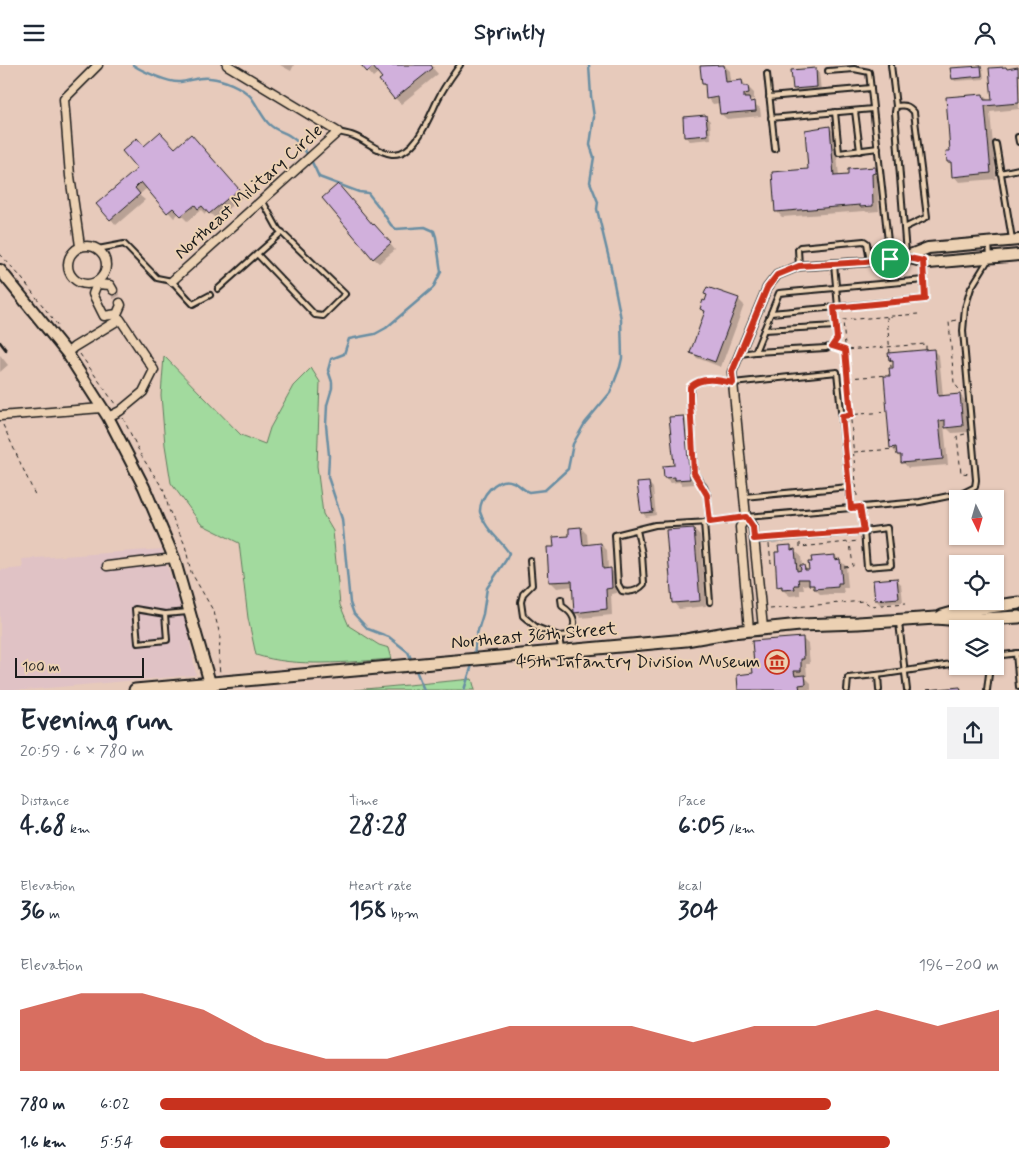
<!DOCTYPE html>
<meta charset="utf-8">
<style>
:root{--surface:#fff;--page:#f2f2f3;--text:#1f2937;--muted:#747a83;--accent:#c8321e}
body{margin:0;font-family:Mynerve,sans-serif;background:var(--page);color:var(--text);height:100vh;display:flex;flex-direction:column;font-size:19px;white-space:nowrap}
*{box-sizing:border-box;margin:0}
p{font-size:16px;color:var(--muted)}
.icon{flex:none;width:28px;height:28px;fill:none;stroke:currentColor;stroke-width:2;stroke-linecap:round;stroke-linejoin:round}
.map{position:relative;height:625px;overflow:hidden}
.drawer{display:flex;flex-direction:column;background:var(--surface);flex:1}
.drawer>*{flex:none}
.needle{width:32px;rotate:175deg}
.buttons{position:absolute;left:949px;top:425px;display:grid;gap:10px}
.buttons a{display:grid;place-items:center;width:55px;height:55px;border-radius:0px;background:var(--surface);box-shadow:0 1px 4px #0004;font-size:25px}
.scale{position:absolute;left:15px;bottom:12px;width:129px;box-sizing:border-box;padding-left:5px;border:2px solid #1c1c1c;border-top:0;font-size:14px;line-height:18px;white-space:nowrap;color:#1c1c1c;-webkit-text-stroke:4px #ecd1b3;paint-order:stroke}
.pin{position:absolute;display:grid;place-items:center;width:42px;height:42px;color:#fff;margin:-21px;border:2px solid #fff;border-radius:50%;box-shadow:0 1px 5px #0007}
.round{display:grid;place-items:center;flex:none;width:52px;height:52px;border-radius:0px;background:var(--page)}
.summary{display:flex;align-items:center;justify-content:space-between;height:85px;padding:0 20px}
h1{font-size:28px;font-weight:700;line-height:38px}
.metrics{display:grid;grid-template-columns:repeat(3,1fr);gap:8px;height:85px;padding:5px 20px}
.metrics div{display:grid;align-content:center}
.metrics b{font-size:25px;font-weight:700}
.metrics small{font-size:14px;font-weight:400}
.metrics p{font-size:14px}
.chart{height:140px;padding:10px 20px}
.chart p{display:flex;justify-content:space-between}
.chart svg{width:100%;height:90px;margin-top:5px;fill:var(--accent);opacity:.7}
ul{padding:0 20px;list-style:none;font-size:16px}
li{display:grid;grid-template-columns:80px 60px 1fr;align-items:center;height:38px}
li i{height:12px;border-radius:6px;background:var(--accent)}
header{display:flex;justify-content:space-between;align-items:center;height:65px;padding:0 20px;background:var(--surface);font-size:22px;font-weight:700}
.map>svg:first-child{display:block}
.built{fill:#e0c2c5}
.green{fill:#a2da9e;stroke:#5f7b5d}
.shadow{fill:#0003}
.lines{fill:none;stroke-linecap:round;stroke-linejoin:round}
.stream{stroke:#698ea3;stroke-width:2.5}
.building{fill:#d1b0dc;stroke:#1c1c1c}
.minor-tunnel{stroke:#bea79b;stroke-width:8;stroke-dasharray:8 4;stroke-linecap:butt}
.service-casing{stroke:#1c1c1c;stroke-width:8}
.minor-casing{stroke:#1c1c1c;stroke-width:11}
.tertiary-casing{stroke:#1c1c1c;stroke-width:14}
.secondary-casing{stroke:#1c1c1c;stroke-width:15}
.path{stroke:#1c1c1c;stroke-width:1;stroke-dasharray:4 4;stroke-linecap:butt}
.service{stroke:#ecd1b3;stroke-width:4}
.minor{stroke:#ecd1b3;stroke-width:8}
.tertiary{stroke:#ecd1b3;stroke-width:10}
.secondary{stroke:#ecd1b3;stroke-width:11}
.rail{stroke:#1c1c1c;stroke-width:2.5}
.route-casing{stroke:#fff;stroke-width:10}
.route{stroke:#c8321e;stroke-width:6}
.labels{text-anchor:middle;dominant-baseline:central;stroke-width:4;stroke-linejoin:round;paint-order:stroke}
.street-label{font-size:18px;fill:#1c1c1c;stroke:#ecd1b3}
.poi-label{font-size:18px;fill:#1c1c1c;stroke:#ecd1b3;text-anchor:end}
</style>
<header><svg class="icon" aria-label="menu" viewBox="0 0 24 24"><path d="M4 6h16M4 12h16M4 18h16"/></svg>Sprintly<svg class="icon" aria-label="person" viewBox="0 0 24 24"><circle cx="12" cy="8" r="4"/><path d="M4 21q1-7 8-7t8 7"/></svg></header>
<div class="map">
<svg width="1019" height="625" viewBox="0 0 1019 625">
<rect width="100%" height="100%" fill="#e7cabb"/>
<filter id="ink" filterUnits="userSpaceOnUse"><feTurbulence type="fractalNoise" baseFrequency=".02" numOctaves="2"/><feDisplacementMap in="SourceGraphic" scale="10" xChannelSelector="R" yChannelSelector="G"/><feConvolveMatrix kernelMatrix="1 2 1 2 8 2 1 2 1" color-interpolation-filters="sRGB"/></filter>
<g filter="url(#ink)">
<!-- built -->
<polygon class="built" points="162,484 187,561 196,610 25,625 0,625 0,505 23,503 22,494"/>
<!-- green -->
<g class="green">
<path d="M164,291L241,370L265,379L270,363L293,321L311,303L320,317L317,401L323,449L333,466L340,540L349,561L379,580L389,583L392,594C349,597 296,603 256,590L248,553L239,478L201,459L171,418L165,380L161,330Z"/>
<polygon points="472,614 475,625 354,625"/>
</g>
<!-- shadow -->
<g class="shadow">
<polygon points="280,0 294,0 291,6"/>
<polygon points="363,0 430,0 438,9 401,39 395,33 379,7 373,12"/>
<polygon points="724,0 730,6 731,17 742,16 754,28 754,34 749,35 760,43 761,51 727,54 721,49 720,38 713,39 708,33 707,22 703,19"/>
<polygon points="980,2 983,4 984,14 955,16 953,14"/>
<polygon points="815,4 819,8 821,26 798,28 794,24"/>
<polygon points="1018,4 1019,44 990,47 996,114 959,117 954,111 953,101 948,96 952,87 983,30 989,36 993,36"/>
<polygon points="706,52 710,56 711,74 690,76 685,72"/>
<polygon points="829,62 835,68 839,112 850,111 874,103 880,109 880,114 877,114 879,146 867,147 865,146 782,152 776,146 810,105"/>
<polygon points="197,77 244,130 216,154 208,146 205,149 201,145 187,156 179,148 174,153 147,123 139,130 145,135 116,160 111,154 139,104 144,83 176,85"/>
<polygon points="373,161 380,166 395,185 379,198 373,193"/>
<polygon points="738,234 744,240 721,302 697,293 691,287 706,249 701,244"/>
<polygon points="933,285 939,291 943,331 960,330 966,336 968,367 952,368 944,360 948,400 908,403 891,382 891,312 895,304 894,299 890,294"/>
<polygon points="0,290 8,300 0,307"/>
<polygon points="684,352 689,358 695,419 682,420 679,417 671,418 665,412 675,401"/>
<polygon points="649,418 653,423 656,450 646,452 642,447"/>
<polygon points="581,463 587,469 588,480 601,479 607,485 608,505 610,504 616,510 617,528 611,529 612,550 581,553 575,547 574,521 557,523 551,517 555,483"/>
<polygon points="694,464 700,470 706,541 679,544 674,538"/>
<polygon points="790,482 801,491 802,501 804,501 810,508 835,491 846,501 848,523 843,523 844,528 821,530 810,519 803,520 804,525 800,525 800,530 790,531 785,527 779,521 780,488"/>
<polygon points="897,515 901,519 903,537 880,539 876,535"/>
<polygon points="803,574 808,579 810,599 806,599 807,611 804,611 811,618 811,625 739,625 754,610"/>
</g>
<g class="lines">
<!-- stream -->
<g class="stream">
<path d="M133,0C142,6 169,18 180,17C190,16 200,11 210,13C223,14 242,22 251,32C257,40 261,50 268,58C275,66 283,66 290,71C305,81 312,96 319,112L359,127L368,128L379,142L391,160L396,164L425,162L434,166L436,172L441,207L433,223L386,263L375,269L349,274L344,289L331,294L328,305L332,317V323L327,340L326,360L329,390L328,412L342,454L350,538L354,549L368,564L389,572L408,587L412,596"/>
<path d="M474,592L476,572L483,549L487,523L506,495L509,488C502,477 491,469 485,458C483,455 481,450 480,447C479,432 497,410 513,417C519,419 523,425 529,427L545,425L568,404L573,379L585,358L610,328L620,302L622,293L621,254L610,198L597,144L598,137L590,117L594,92L590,80L594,52L591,31L589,0"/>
<polyline points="415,603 424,625"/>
<polyline points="464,625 473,597"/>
</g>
</g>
<!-- building -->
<g class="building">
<polygon points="361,0 431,0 433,3 394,34 379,15 382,13 373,2 367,7"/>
<polygon points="724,0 726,17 742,15 743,21 748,21 749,28 744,29 744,33 749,33 750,37 755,36 756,46 720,49 718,32 706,34 705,19 702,19 700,1"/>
<polygon points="981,1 982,11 952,14 950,3"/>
<polygon points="1006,2 1007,4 1018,2 1019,38 985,41 991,108 952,112 951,97 947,97 946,86 950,86 946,32 983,29 984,35 992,35 989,3"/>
<polygon points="816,3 817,22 793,24 791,5"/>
<polygon points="706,50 708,70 684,72 683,52"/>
<polygon points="830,61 834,111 848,110 848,104 875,102 875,108 872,109 873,141 860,142 860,140 775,147 772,107 808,104 805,65"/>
<polygon points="160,67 175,83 191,69 239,124 209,149 202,141 198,144 195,140 181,151 173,143 167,148 141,117 135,123 140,129 110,155 96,139 137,104 122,86 137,73 144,81"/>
<polygon points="338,119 373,160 374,159 391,178 373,194 322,133"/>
<polygon points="707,222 739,233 715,297 690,288 705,246 700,244 703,235 705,236 707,230 704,229"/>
<polygon points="934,284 938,331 960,329 963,361 945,363 945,355 939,356 943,394 901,398 901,390 897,390 896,382 890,383 884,311 890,311 889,303 893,303 893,295 889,295 888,288"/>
<polygon points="684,351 690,414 675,415 675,412 664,413 663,401 674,400 669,352"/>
<polygon points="649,417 653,447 641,448 637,418"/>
<polygon points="581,462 583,480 601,478 603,504 611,503 612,523 606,524 607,544 574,548 572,516 549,517 547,482 554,482 553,472 569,471 569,463"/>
<polygon points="694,463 700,536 672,538 666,465"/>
<polygon points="791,480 791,485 795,484 797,506 801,505 800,500 804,500 805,505 809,505 808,497 812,497 811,492 835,490 835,495 840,494 842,518 838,518 838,522 814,524 814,520 809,520 809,514 798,514 799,520 794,520 795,524 782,525 782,521 777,522 775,487 779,487 778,481"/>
<polygon points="897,513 899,533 875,535 873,515"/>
<polygon points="803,572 804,594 801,594 801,606 794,606 795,611 805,610 806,619 799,620 800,625 738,625 737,610 753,608 752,600 754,599 752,576"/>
<polygon points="960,622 961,625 927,625"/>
</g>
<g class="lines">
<!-- minor-tunnel -->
<polyline class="minor-tunnel" points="113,225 120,238"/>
<!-- service casing -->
<g class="service-casing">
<g id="service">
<polyline points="891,0 896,41"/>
<polyline points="828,6 854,4 869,7 890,194"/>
<polyline points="767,9 775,84"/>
<polyline points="769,32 871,23"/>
<polyline points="855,46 860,86"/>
<polyline points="835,47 839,88 878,83"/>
<polyline points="771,53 873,44"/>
<path d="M338,67C343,68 349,69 354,71C367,76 377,87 392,89C415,91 429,53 437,36C443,23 452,11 460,0"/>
<polyline points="1018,72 1019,77"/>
<polyline points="996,79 1012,174"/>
<polyline points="1000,108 1019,104"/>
<polyline points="262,135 278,164 345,229 323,251 315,250 257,189 282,167"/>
<path d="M904,163L927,152L914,47C908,40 905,40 896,41L895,47L906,189"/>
<polyline points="98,184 124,179 157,213 172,216 193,239 210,230"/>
<polyline points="834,199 838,242"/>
<polyline points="799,201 798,184 800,182 864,176 867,178 870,197"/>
<polyline points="218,224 257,189"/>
<polyline points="771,248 925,234 923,198"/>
<polyline points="764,265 836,261"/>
<polyline points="755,287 826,283 834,280 837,274 834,243"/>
<polyline points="740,289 755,287 779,228 924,215"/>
<polyline points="744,432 849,422"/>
<polyline points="704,457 710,537"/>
<path d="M710,457L707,430L704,422L694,408L690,335L691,322C702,311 719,315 733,318L837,307L851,443"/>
<polygon points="887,463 891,500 867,502 864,466"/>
<path d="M637,465L642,489L644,519C638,526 631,528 622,526L618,519L615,470L655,460L710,457L746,452L920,437L963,428L975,422L976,415L963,266L965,243L971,223L990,192L989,178"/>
<polyline points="755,475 864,466 860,442"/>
<polyline points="530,495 532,520 523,529 521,537 523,551 536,562 559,571 561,584"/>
<polyline points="165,549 167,575 138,578 135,544 165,549 188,547"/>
<polyline points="899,558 907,625"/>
<path d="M559,571L570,570C578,557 574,549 562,541L561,534"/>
<polyline points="1016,588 1019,622"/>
<polyline points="995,591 1019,588"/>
<polyline points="878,610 879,625"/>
<polyline points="847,625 848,613 885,609 958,598"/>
<polyline points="987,625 990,601"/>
</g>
</g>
<!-- minor casing -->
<g class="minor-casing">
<g id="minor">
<circle cx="87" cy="200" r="19"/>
<polyline points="80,181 70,111 64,34 98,0"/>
<polyline points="172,216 338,67 227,0"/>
<polyline points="113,225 110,220 97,219 93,229 104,251 117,249 121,240 120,238"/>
<polyline points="67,288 74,282 120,254 154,305 143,327 120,346 108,352"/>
<polyline points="0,351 102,343"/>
<polyline points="746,452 740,462 749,565"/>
<polyline points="107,501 174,493"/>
<polyline points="763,563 753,462 746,452 732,307 767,223 777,210 799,201 865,197 905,192"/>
</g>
</g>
<!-- tertiary casing -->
<g class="tertiary-casing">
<g id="tertiary">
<polyline points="905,192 928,183 1019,175"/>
<polyline points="906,192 929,198 1019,190"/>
<polyline points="0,205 67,288 108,352 144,422 174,493 212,625"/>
</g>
</g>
<!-- secondary casing -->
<g class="secondary-casing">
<g id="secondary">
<polyline points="942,551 960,546 1019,538"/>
<polyline points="135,625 686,575 732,567 800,560 858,558 936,553 960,555 1019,552"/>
</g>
</g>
<!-- path -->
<g class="path">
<polyline points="0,189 20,211 59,262"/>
<polyline points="887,252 891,302"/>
<polyline points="956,255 949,257 954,318 962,328"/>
<polyline points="840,284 845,285 926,279 926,284"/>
<polyline points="80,289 115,339"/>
<polyline points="848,313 889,310"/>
<polyline points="847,350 886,347"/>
<polyline points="123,353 142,392 164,425 169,445 185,480 191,507 214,547 220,570 219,599 220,608"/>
<polyline points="3,360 36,432"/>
<polyline points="965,369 957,371 961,408 970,409"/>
<polyline points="854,387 895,384"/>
<polyline points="857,431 843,255 918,249"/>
<polyline points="800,478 800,482 859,476"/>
<polyline points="769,479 771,498 773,497"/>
<polyline points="844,502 853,501 850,478"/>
<polyline points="770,544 864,536 871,541 906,538"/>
</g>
<!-- service -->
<use href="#service" class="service"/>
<!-- minor -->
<use href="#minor" class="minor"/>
<!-- tertiary -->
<use href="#tertiary" class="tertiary"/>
<!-- secondary -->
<use href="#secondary" class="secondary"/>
<!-- rail -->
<polyline class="rail" points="0,277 6,285"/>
</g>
</g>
<g class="lines" filter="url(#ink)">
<!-- route casing -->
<g class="route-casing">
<path id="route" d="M905,192L923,196L925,234L834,243L837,274L832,281L845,285L851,350L842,351L851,443L860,442L864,466L754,474L753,462L746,452L710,457L707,430L694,408L690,335V322C702,311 719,315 733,318L732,307L767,223L777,210L799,201L865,197Z"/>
</g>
<!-- route -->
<use href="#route" class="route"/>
</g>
<!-- icons -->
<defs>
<g id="museum-ring" transform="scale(1.25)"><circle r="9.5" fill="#ecd1b3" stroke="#c8321e" stroke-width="1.5"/><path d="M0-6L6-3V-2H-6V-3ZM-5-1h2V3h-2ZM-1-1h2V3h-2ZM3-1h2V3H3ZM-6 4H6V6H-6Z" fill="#c8321e"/></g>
</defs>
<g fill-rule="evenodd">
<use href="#museum-ring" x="777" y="597"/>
</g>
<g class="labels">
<!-- street labels -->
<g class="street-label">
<text transform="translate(249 127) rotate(-42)">Northeast Military Circle</text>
<text transform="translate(534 571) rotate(-5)">Northeast 36th Street</text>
</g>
<!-- poi labels -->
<g class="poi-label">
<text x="760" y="597">45th Infantry Division Museum</text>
</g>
</g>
</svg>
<div class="buttons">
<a><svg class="needle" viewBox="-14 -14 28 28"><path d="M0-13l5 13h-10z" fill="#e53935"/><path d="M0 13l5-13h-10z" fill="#747a83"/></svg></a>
<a><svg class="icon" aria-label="locate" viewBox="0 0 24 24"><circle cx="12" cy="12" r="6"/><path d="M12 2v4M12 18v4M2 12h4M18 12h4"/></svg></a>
<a><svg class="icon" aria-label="layers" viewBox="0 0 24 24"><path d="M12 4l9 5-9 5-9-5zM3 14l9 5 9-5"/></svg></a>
</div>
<div class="scale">100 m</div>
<div class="pin" style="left:890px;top:194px;background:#1e9e55"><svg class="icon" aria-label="arrive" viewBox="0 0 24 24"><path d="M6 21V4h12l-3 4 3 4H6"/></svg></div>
</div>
<section class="drawer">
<div class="summary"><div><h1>Evening run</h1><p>20:59 · 6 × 780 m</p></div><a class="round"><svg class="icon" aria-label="share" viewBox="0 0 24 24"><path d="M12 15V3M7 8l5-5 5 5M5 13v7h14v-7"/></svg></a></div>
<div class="metrics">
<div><p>Distance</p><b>4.68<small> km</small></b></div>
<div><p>Time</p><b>28:28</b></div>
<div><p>Pace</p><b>6:05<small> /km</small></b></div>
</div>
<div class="metrics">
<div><p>Elevation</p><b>36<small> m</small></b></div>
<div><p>Heart rate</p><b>158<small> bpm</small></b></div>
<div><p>kcal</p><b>304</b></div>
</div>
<div class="chart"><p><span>Elevation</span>196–200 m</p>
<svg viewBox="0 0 160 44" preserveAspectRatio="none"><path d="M0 44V14L10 6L20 6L30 14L40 30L50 38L60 38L70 30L80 22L90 22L100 22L110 30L120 22L130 22L140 14L150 22L160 14V44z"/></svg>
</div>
<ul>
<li><b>780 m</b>6:02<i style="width:80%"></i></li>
<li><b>1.6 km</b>5:54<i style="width:87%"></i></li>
</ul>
</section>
